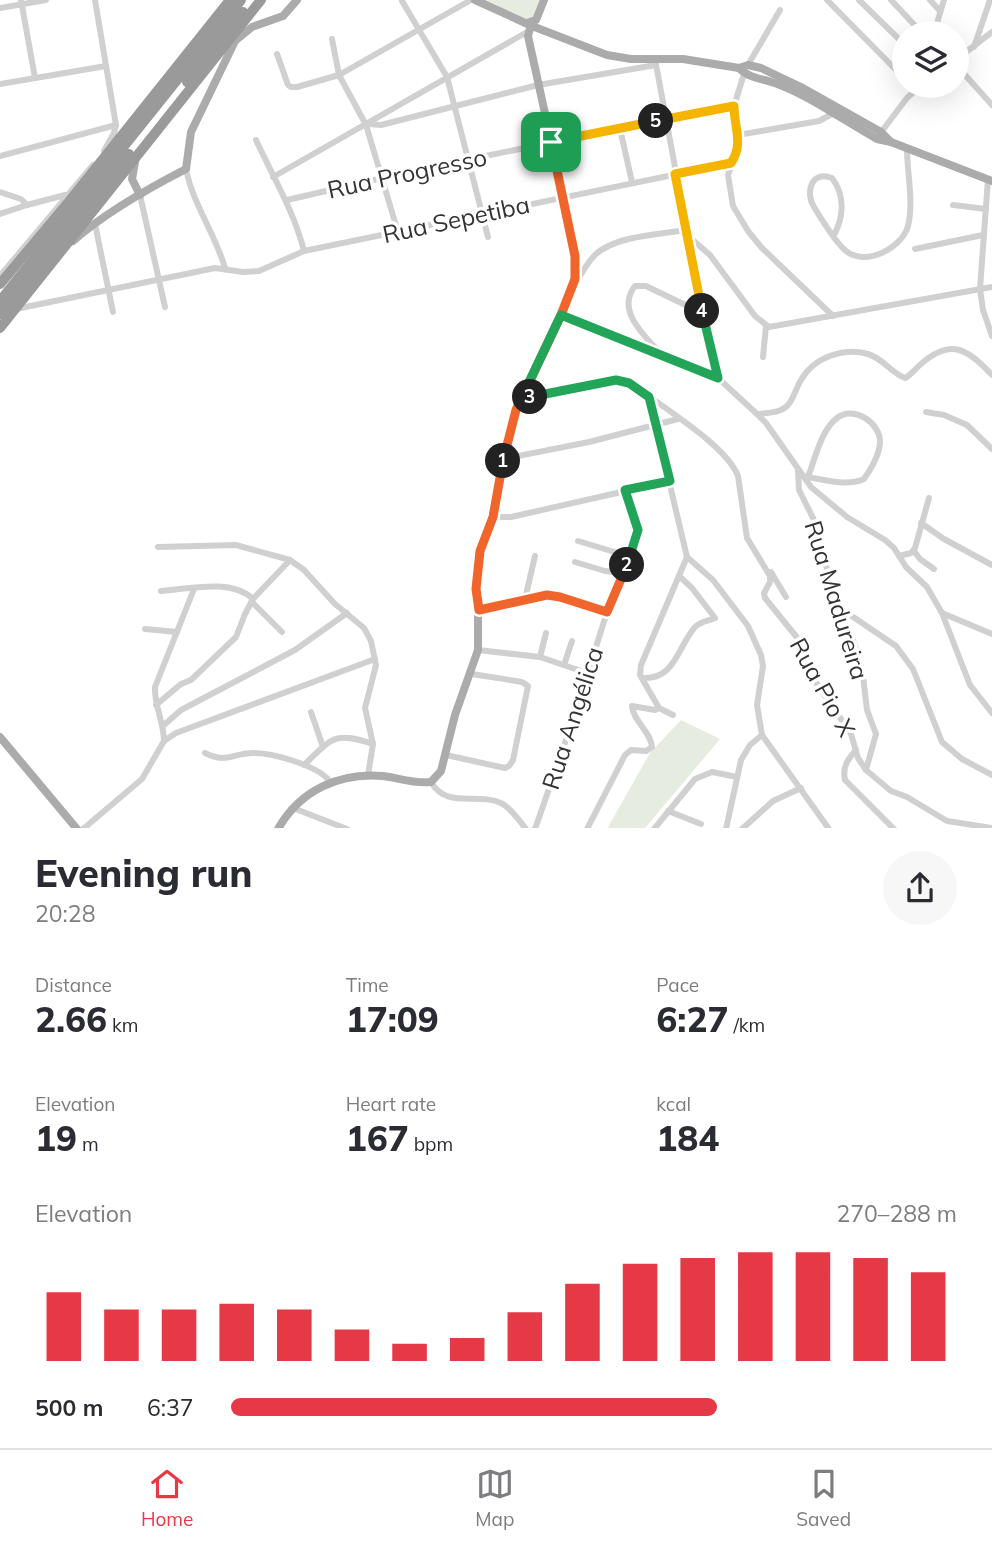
<!DOCTYPE html>
<meta charset="utf-8">
<style>
:root{--surface:#fff;--page:#f7f7f7;--text:#2b2b33;--muted:#7c7c81;--line:#e1e1e2;--accent:#e63946}
body{margin:0;font-family:Mulish,sans-serif;background:var(--page);color:var(--text);height:100vh;display:flex;flex-direction:column;font-size:26px;white-space:nowrap}
*{box-sizing:border-box;margin:0}
p{font-size:23px;color:var(--muted)}
.icon{flex:none;width:38px;height:38px;fill:none;stroke:currentColor;stroke-width:2;stroke-linecap:round;stroke-linejoin:round}
.map{position:relative;height:828px;overflow:hidden}
.panel{display:flex;flex-direction:column;background:var(--surface);flex:1}
.panel>*{flex:none}
.buttons{position:absolute;left:892px;top:21px;display:grid;gap:14px}
.buttons a{display:grid;place-items:center;width:77px;height:77px;border-radius:50%;background:var(--surface);box-shadow:0 7px 28px #0002;font-size:35px}
.pin{position:absolute;display:grid;place-items:center;width:60px;height:60px;color:#fff;margin:-30px;border-radius:14px;box-shadow:0 4px 10px #0006}
.km{position:absolute;width:35px;height:35px;margin:-18px;border-radius:50%;background:#222;color:#fff;font-size:19px;line-height:35px;text-align:center}
.round{display:grid;place-items:center;flex:none;width:74px;height:74px;border-radius:37px;background:var(--page)}
.head{display:flex;align-items:center;justify-content:space-between;height:119px;padding:0 35px}
h1{font-size:38px;font-weight:800;line-height:52px}
.stats{display:grid;grid-template-columns:repeat(3,1fr);gap:10px;height:119px;padding:7px 35px}
.stats div{display:grid;align-content:center}
.stats b{font-size:35px;font-weight:800}
.stats small{font-size:19px;font-weight:400}
.stats p{font-size:19px}
.chart{height:196px;padding:14px 35px}
.chart p{display:flex;justify-content:space-between}
.chart svg{width:100%;height:126px;margin-top:7px;stroke:var(--accent);stroke-width:6}
ul{padding:0 35px;list-style:none;font-size:23px}
li{display:grid;grid-template-columns:112px 84px 1fr;align-items:center;height:52px}
li i{height:18px;border-radius:9px;background:var(--accent)}
.tabs{display:flex;justify-content:space-around;align-items:center;height:98px;border-top:2px solid var(--line);background:var(--surface);font-size:19px;color:var(--muted)}
.tabs a{display:grid;justify-items:center;gap:4px}
.tabs .active{color:var(--accent)}
.map>svg:first-child{display:block}
.green{fill:#e6ecdf}
.lines{fill:none;stroke-linecap:round;stroke-linejoin:round}
.minor{stroke:#d0d0d0;stroke-width:6}
.major{stroke:#ababab;stroke-width:8}
.highway{stroke:#9a9a9a;stroke-width:10}
.split-1-casing{stroke:#fff;stroke-width:14}
.split-2-casing{stroke:#fff;stroke-width:14}
.split-3-casing{stroke:#fff;stroke-width:14}
.split-4-casing{stroke:#fff;stroke-width:14}
.split-5-casing{stroke:#fff;stroke-width:14}
.split-6-casing{stroke:#fff;stroke-width:14}
.split-1{stroke:#f0652b;stroke-width:9}
.split-2{stroke:#f0652b;stroke-width:9}
.split-3{stroke:#22a559;stroke-width:9}
.split-4{stroke:#22a559;stroke-width:9}
.split-5{stroke:#f5b400;stroke-width:9}
.split-6{stroke:#f5b400;stroke-width:9}
.labels{text-anchor:middle;dominant-baseline:central;stroke-width:7;stroke-linejoin:round;paint-order:stroke}
.street-label{font-size:24px;fill:#333;stroke:#fff}
</style>
<div class="map">
<svg width="992" height="829" viewBox="0 0 992 829">
<rect width="100%" height="100%" fill="#fff"/>
<!-- green -->
<g class="green">
<polygon points="482,0 542,0 535,24"/>
<polygon points="681,720 720,739 645,828 607,829 650,753"/>
</g>
<g class="lines">
<!-- minor -->
<g class="minor">
<polyline points="21,0 35,78"/>
<polyline points="95,0 116,125 114,133 104,151"/>
<polyline points="827,0 905,79"/>
<polyline points="859,0 905,45"/>
<polyline points="891,0 922,33"/>
<polyline points="930,0 940,11"/>
<polyline points="402,1 447,77 488,237"/>
<polyline points="0,8 46,0"/>
<polyline points="934,33 944,0"/>
<polyline points="332,39 339,75 366,125 398,232"/>
<polyline points="974,47 990,0"/>
<polyline points="277,54 288,85 291,87 297,87 339,75 471,0"/>
<polyline points="655,59 702,313 718,378"/>
<polyline points="957,59 992,32"/>
<polyline points="748,65 780,10"/>
<polyline points="957,66 992,105"/>
<polyline points="744,74 734,106 738,146 728,175 733,206 748,231 762,248 833,316"/>
<polyline points="0,84 106,66"/>
<polyline points="368,124 381,125 538,85 656,65"/>
<polyline points="620,129 632,182"/>
<polyline points="738,135 819,121 832,114"/>
<polyline points="879,135 907,98 920,86"/>
<path d="M256,140C273,177 294,211 304,251"/>
<polyline points="0,156 116,125"/>
<path d="M186,169C193,205 215,233 225,268"/>
<polyline points="273,177 527,32"/>
<polyline points="988,179 980,289 983,310 992,336"/>
<polyline points="0,192 21,199 27,205"/>
<polyline points="140,195 165,307"/>
<polyline points="287,200 435,166 734,106"/>
<polyline points="953,205 986,209"/>
<polyline points="0,214 27,205 65,195"/>
<polyline points="95,224 113,312"/>
<polyline points="687,235 710,255 755,316 769,327 992,287"/>
<path d="M834,235C844,217 845,195 832,178C811,170 805,193 814,207C822,220 835,242 846,251C866,267 902,248 908,226C914,202 907,173 907,149"/>
<polyline points="915,249 983,235"/>
<polyline points="0,276 93,165"/>
<path d="M574,287C580,276 586,264 595,255C614,236 661,234 686,230"/>
<polyline points="16,309 215,268 243,272 259,271 304,251 731,163"/>
<polyline points="561,315 718,378 757,414 766,423 811,487 847,517 885,540 894,548 906,567 927,587 942,613 970,685 992,713"/>
<path d="M662,355C646,337 615,311 635,286H646L702,313"/>
<polyline points="763,357 766,326"/>
<path d="M522,397C555,396 607,370 635,386C663,408 726,445 738,476L747,538L770,576V582L764,593L765,598L799,640L809,672L851,734L858,758L866,770L891,791L907,797L947,821L992,828"/>
<polyline points="649,397 687,557 713,580 748,626 761,655 763,666 757,705 762,735 829,829"/>
<polyline points="926,412 944,415 967,425 992,449"/>
<path d="M757,414C767,413 781,413 788,405C794,398 796,388 801,380C814,357 844,347 868,354C884,359 891,373 905,378C911,375 915,369 921,364C952,337 968,350 992,375"/>
<polyline points="503,459 589,442 678,419"/>
<polyline points="798,471 799,490 815,522 834,597 855,645 863,676 867,710 876,734 866,770"/>
<path d="M802,476C820,479 847,487 864,479C871,469 879,456 880,443C881,423 854,405 837,418C821,430 815,459 808,477"/>
<polyline points="493,517 511,517 670,481"/>
<polyline points="921,523 944,539 992,565"/>
<polyline points="578,541 631,557"/>
<polyline points="158,547 236,545 290,560 304,570 335,604 364,628 371,641 376,665 365,708 373,744 368,775"/>
<polyline points="914,551 920,559 934,569"/>
<polyline points="899,556 911,553 915,548 929,498"/>
<polyline points="575,562 605,571 624,573"/>
<polyline points="771,572 786,597"/>
<path d="M161,591C189,589 231,578 253,599"/>
<polyline points="525,599 535,556"/>
<polyline points="252,602 282,632"/>
<polyline points="837,606 896,646 913,669 942,742 962,759 992,775"/>
<polyline points="479,610 547,595 560,597 607,612"/>
<polyline points="942,613 992,634"/>
<polyline points="145,629 177,632"/>
<polyline points="478,650 540,657 587,673"/>
<polyline points="540,657 546,633"/>
<polyline points="564,665 572,641"/>
<path d="M642,678C675,680 677,648 695,627C701,621 709,621 715,618L692,588L679,576"/>
<polyline points="156,705 181,684 191,680 236,637 245,614 253,599 290,560"/>
<polyline points="659,708 640,675 641,665 687,557"/>
<polyline points="311,712 323,747"/>
<polyline points="164,725 181,710 295,650 347,613"/>
<path d="M164,741C164,722 154,706 155,687L194,589"/>
<path d="M856,750C848,759 842,767 845,780L894,829"/>
<path d="M205,753C227,764 232,753 253,753C273,753 320,766 330,782"/>
<polyline points="446,755 505,768 509,766 513,760 528,686 522,682 472,674"/>
<path d="M304,765C332,738 334,731 373,744"/>
<path d="M431,782C447,810 478,791 503,804C512,810 519,820 526,829"/>
<polyline points="293,808 347,829"/>
<polyline points="668,811 701,824"/>
<polyline points="83,829 142,779 164,741 176,733 375,659"/>
<polyline points="535,829 574,717 607,612 638,536 637,524 625,490"/>
<path d="M587,829L625,755L631,750L646,751L652,747C651,732 633,721 632,706L655,710L659,708L673,715"/>
<polyline points="654,829 695,779 712,772 737,777"/>
<polyline points="726,829 741,760 750,745 762,735"/>
<polyline points="742,829 773,801 801,788"/>
</g>
<!-- major -->
<g class="major">
<polyline points="475,0 532,26 607,55 631,59 683,59 739,68 748,65 761,68 801,87 881,132 891,142"/>
<polyline points="527,23 536,20 544,0"/>
<path d="M739,68C749,79 766,79 780,85C813,98 845,121 877,139L891,142L992,181"/>
<polyline points="135,162 132,179 140,195"/>
<path d="M73,241C106,212 147,189 186,169L191,132L235,41L252,27L283,16L297,0"/>
<polyline points="0,737 77,829"/>
<path d="M278,829C300,790 340,772 383,776C399,778 414,784 431,782L441,771L455,715L478,650V565L483,540L493,517L497,499L511,425L571,292L576,267L573,241L528,36L531,25"/>
</g>
<!-- highway -->
<g class="highway">
<polyline points="187,82 243,12"/>
<polyline points="0,284 67,204 230,0"/>
<polyline points="0,301 241,0"/>
<polyline points="0,314 129,154"/>
<polyline points="0,328 261,0"/>
</g>
</g>
<g class="lines">
<!-- split-1 casing -->
<g class="split-1-casing">
<polyline id="split-1" points="503,461 516,410 561,315 575,279 575,256 551,142"/>
</g>
<!-- split-2 casing -->
<g class="split-2-casing">
<polyline id="split-2" points="503,461 493,517 480,551 476,589 479,610 547,595 560,597 607,612 627,565"/>
</g>
<!-- split-3 casing -->
<g class="split-3-casing">
<polyline id="split-3" points="530,397 616,380 629,383 649,397 670,481 625,490 638,530 627,565"/>
</g>
<!-- split-4 casing -->
<g class="split-4-casing">
<polyline id="split-4" points="530,397 522,397 561,315 718,378 702,311"/>
</g>
<!-- split-5 casing -->
<g class="split-5-casing">
<path id="split-5" d="M656,121L734,106C734,127 744,144 731,163L675,174L702,311"/>
</g>
<!-- split-6 casing -->
<g class="split-6-casing">
<polyline id="split-6" points="551,142 656,121"/>
</g>
<!-- split-1 -->
<use href="#split-1" class="split-1"/>
<!-- split-2 -->
<use href="#split-2" class="split-2"/>
<!-- split-3 -->
<use href="#split-3" class="split-3"/>
<!-- split-4 -->
<use href="#split-4" class="split-4"/>
<!-- split-5 -->
<use href="#split-5" class="split-5"/>
<!-- split-6 -->
<use href="#split-6" class="split-6"/>
</g>
<g class="labels">
<!-- street labels -->
<g class="street-label">
<text transform="translate(407 173) rotate(-12)">Rua Progresso</text>
<text transform="translate(456 219) rotate(-12)">Rua Sepetiba</text>
<text transform="translate(837 600) rotate(73)">Rua Madureira</text>
<text transform="translate(823 687) rotate(61)">Rua Pio X</text>
<text transform="translate(572 718) rotate(-72)">Rua Angélica</text>
</g>
</g>
</svg>
<div class="buttons">
<a><svg class="icon" aria-label="layers" viewBox="0 0 24 24"><path d="M12 4l9 5-9 5-9-5zM3 14l9 5 9-5"/></svg></a>
</div>
<div class="pin" style="left:551px;top:142px;background:#1e9e55"><svg class="icon" aria-label="arrive" viewBox="0 0 24 24"><path d="M6 21V4h12l-3 4 3 4H6"/></svg></div>
<b class="km" style="left:503px;top:461px">1</b>
<b class="km" style="left:627px;top:565px">2</b>
<b class="km" style="left:530px;top:397px">3</b>
<b class="km" style="left:702px;top:311px">4</b>
<b class="km" style="left:656px;top:121px">5</b>
</div>
<section class="panel">
<div class="head"><div><h1>Evening run</h1><p>20:28</p></div><a class="round"><svg class="icon" aria-label="share" viewBox="0 0 24 24"><path d="M12 15V3M7 8l5-5 5 5M5 13v7h14v-7"/></svg></a></div>
<div class="stats">
<div><p>Distance</p><b>2.66<small> km</small></b></div>
<div><p>Time</p><b>17:09</b></div>
<div><p>Pace</p><b>6:27<small> /km</small></b></div>
</div>
<div class="stats">
<div><p>Elevation</p><b>19<small> m</small></b></div>
<div><p>Heart rate</p><b>167<small> bpm</small></b></div>
<div><p>kcal</p><b>184</b></div>
</div>
<div class="chart"><p><span>Elevation</span>270–288 m</p>
<svg viewBox="0 0 160 44" preserveAspectRatio="none"><path d="M5 44V20M15 44V26M25 44V26M35 44V24M45 44V26M55 44V33M65 44V38M75 44V36M85 44V27M95 44V17M105 44V10M115 44V8M125 44V6M135 44V6M145 44V8M155 44V13"/></svg>
</div>
<ul>
<li><b>500 m</b>6:37<i style="width:67%"></i></li>
</ul>
</section>
<nav class="tabs">
<a class="active"><svg class="icon" aria-label="home" viewBox="0 0 24 24"><path d="M3 11l9-7 9 7M6 9v11h12V9"/></svg>Home</a>
<a><svg class="icon" aria-label="map" viewBox="0 0 24 24"><path d="M3 6l6-2 6 2 6-2v14l-6 2-6-2-6 2zM9 4v14M15 6v14"/></svg>Map</a>
<a><svg class="icon" aria-label="saved" viewBox="0 0 24 24"><path d="M7 4h10v16l-5-4-5 4z"/></svg>Saved</a>
</nav>
